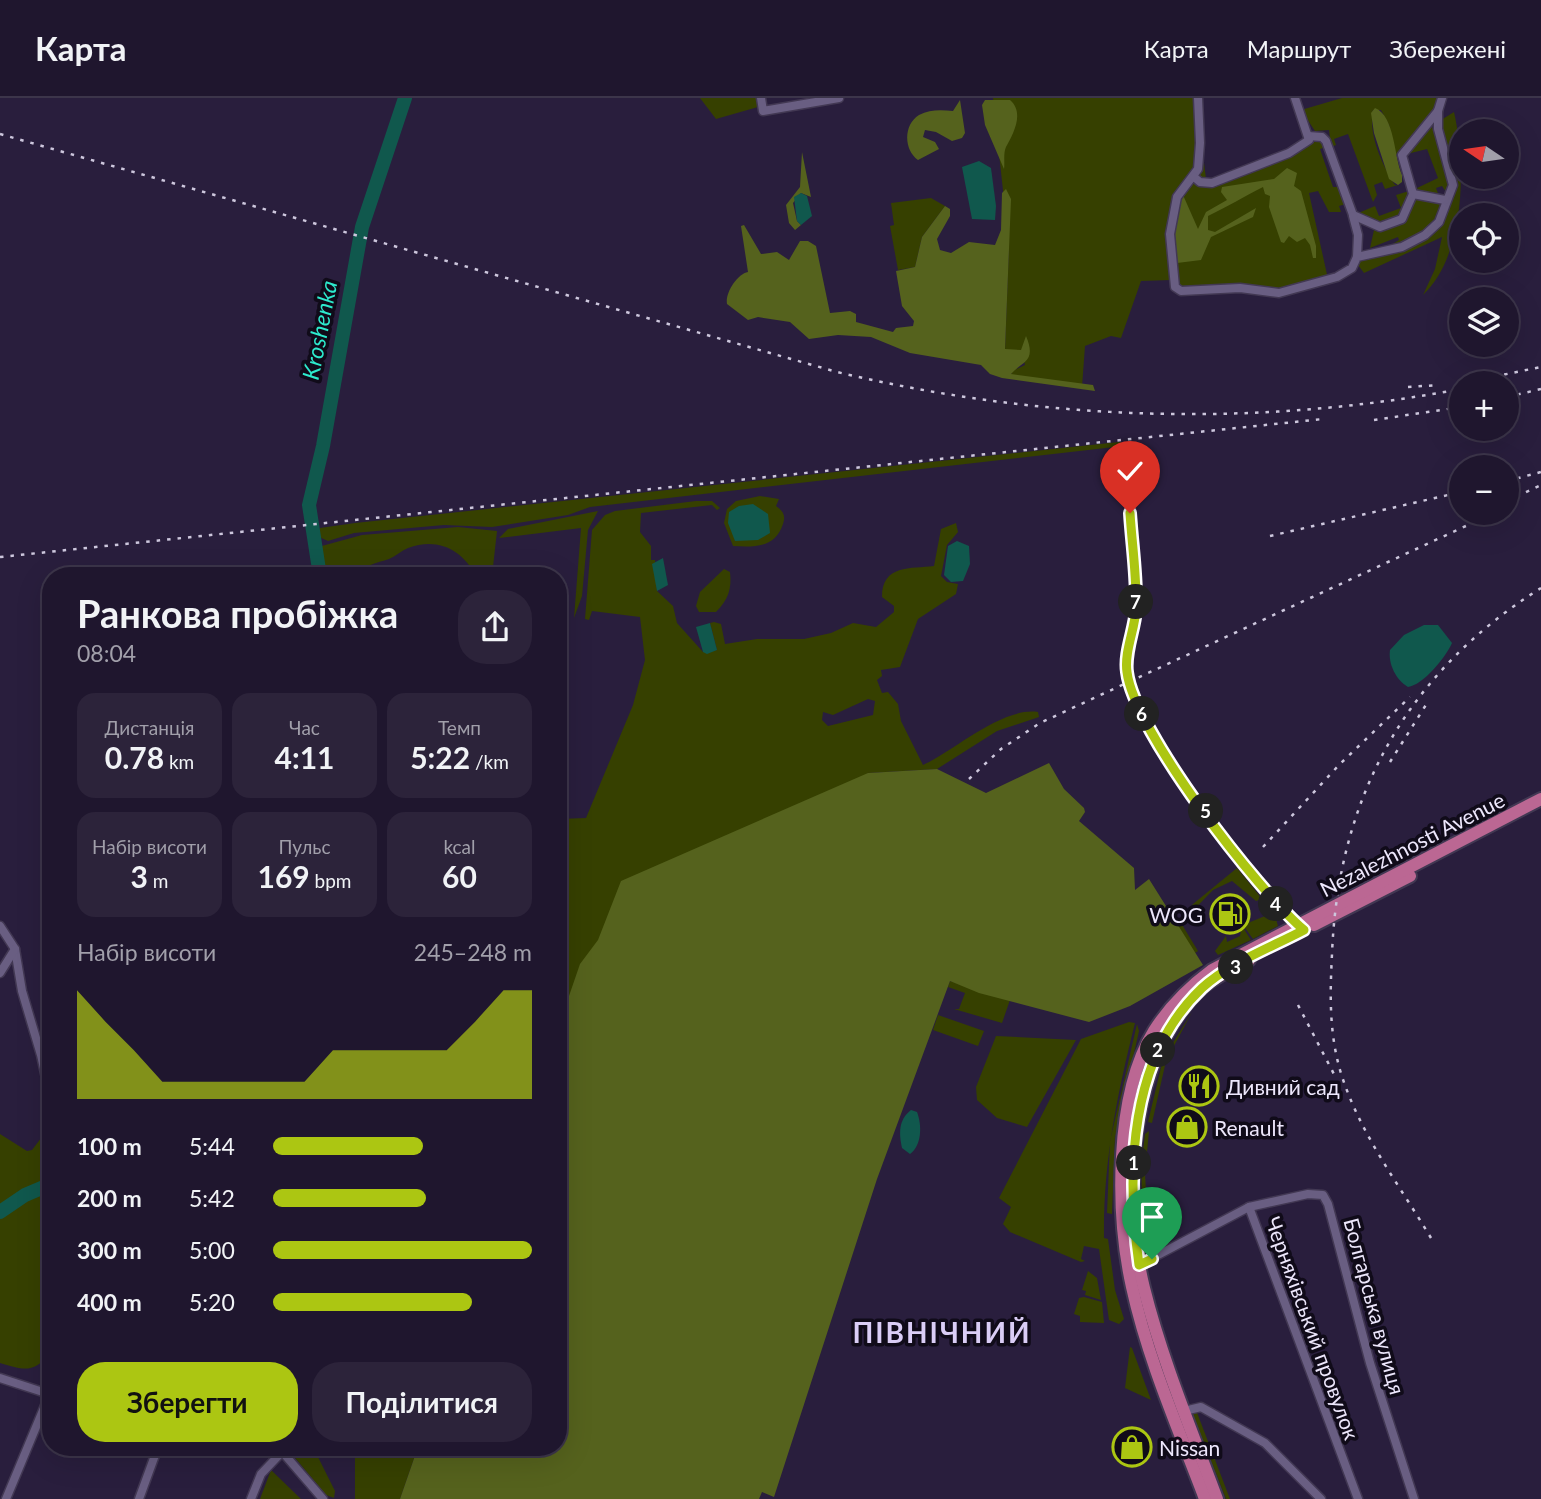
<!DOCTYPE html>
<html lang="uk">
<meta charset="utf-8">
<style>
:root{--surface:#1f162e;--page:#2c233a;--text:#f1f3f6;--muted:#a19faa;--line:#3c354a;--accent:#acc612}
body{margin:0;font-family:Lato,sans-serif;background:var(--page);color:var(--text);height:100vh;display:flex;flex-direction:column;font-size:26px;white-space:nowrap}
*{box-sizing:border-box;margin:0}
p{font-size:23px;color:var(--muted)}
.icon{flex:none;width:38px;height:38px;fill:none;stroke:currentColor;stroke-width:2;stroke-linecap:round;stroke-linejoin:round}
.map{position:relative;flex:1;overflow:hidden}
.side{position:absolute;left:42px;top:469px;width:525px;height:889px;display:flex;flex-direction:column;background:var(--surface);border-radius:28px;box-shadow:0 7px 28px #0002,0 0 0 2px var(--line)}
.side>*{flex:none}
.needle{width:46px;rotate:283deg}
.buttons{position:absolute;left:1449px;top:21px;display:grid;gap:14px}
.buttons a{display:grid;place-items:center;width:70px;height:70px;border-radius:50%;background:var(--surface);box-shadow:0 7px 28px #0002,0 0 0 2px var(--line);font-size:35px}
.pin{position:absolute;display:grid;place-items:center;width:60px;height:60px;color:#fff;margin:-72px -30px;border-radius:50% 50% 50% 0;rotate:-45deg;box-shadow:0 0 7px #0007}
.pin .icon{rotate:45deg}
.km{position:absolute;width:35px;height:35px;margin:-18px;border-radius:50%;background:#222;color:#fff;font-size:19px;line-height:35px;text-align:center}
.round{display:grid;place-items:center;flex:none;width:74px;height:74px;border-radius:28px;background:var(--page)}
.summary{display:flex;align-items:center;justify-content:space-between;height:119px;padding:0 35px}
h1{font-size:38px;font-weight:700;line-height:52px}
.stats{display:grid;grid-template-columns:repeat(3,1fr);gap:10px;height:119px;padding:7px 35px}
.stats div{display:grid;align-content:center;border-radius:18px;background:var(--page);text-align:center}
.stats b{font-size:30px;font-weight:700}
.stats small{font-size:19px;font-weight:400}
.stats p{font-size:19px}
.chart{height:196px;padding:14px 35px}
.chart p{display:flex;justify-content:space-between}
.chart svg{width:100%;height:126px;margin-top:7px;fill:var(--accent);opacity:.7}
.cta{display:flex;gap:14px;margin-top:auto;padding:14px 35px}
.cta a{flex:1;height:80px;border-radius:28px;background:var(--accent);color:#111;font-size:28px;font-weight:700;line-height:80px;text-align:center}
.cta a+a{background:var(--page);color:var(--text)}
ul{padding:0 35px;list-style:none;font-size:23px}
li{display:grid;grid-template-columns:112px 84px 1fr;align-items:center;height:52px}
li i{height:18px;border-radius:9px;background:var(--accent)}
header{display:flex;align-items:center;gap:42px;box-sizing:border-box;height:98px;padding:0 35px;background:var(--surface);border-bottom:2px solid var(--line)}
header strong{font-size:33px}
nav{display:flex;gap:38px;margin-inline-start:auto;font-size:24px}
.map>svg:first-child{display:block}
.green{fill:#364000;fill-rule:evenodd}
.forest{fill:#55621d}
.water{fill:#10584d}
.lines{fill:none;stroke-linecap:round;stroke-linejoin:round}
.river{stroke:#10584d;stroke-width:14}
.minor-casing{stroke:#423853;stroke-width:11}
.primary-casing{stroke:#423853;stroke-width:16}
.minor{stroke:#695e82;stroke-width:8}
.primary{stroke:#bb6793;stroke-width:12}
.rail{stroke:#cdc7dd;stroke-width:2.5;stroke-dasharray:3.5 7;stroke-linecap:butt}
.route-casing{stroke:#fff;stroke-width:14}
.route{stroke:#acc612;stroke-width:9}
.labels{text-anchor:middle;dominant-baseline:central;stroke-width:7;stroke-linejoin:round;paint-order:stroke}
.street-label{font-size:21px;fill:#ede7fc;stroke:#100b19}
.poi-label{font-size:21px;fill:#ede7fc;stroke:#100b19;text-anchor:start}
.water-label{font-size:23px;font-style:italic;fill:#2deacd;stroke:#100b19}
.district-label{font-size:28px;font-weight:bold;letter-spacing:2px;fill:#dacdf6;stroke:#100b19}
</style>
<header>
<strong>Карта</strong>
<nav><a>Карта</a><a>Маршрут</a><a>Збережені</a></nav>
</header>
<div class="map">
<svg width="1541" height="1401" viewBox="0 0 1541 1401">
<rect width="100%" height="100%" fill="#291e3d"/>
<!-- green -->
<g class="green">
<polygon points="700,0 757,0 758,9 716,21"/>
<polygon points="993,0 1196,0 1207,89 1313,44 1322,43 1326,49 1320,51 1333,89 1340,89 1346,106 1339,108 1341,114 1329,114 1318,93 1309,95 1328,181 1272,192 1185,190 1171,182 1141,183 1121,240 1111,238 1085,248 1082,289 1011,277 1012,273 1025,267 1021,252 1005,252 1009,148"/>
<path d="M1342,0H1439L1438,7L1406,48L1396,57L1389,27L1381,12H1373C1368,36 1382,67 1395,87H1398L1385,91L1382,84L1374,87L1377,97L1373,104L1348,36L1334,41L1336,47L1331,49L1329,32L1315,33L1301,12Z"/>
<path d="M1454,14C1466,67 1466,156 1423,197L1435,171L1442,139L1364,175L1358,167L1361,162L1437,130L1456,88L1441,22Z"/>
<polygon points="1431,26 1451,86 1446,94 1442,88 1436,90 1439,98 1419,94 1417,90 1438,80 1427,51 1407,56"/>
<polygon points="1409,93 1401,119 1380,127 1356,116 1375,108 1379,118 1401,110 1396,97"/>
<polygon points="931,100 945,108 922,139 915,169 898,172 890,128 894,127 891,105"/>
<path d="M1417,101L1440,106C1441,132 1410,145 1388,149L1399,142L1398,139L1370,150L1374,132L1384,131Z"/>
<polygon points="1119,344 1132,347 590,409 568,417 492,429 444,427 354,435 328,443 315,437 320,430 355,425"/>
<path d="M760,398L779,401L776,408C783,413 786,417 783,426C775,450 755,449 733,448L724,425L727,411L736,403Z"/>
<path d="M696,403H712L720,410L717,412L712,407L641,415L640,434L651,448V462H655L657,493L673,508L677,525L703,554L717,552L710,525L714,524L721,526L725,546L757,541H804L831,535L853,525L876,529L894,514V508L882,499C882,466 911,471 934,468L941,431L956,425L958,434L947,447L941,478L947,484L958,486L956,496L918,521L900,569L881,572L882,578L877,582L882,595L888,594L898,606L901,623L923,667C955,652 1002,609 1038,614L1039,619L997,633L937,671L868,675L558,957V721L586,720L633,607L645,562L640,519L592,513L589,522L585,521L592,432L605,417L615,413ZM868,601L875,603L873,617L828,628L822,622L823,614L833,617Z"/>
<polygon points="598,413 588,432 582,498 574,520 581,430 499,440 508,431"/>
<path d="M458,429L497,433L492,478H476C462,451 437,439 408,450C401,453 396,458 389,461C377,465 363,467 355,478H319L315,460L318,449L362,437Z"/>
<path d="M724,471L730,474C732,491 728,502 716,514H699L696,508L700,494Z"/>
<polygon points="1237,770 1262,801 1256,803 1232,783 1213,792 1181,825 1198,853 1195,855 1177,828 1193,806"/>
<polygon points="1265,818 1276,821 1278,828 1253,841 1243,827"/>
<polygon points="1242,828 1251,842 1218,857 1215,853 1226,838 1227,844 1240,838"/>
<polygon points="950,883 1010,902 1002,925 954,911 959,911 965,895 948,889"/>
<polygon points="1192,914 1166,963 1152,1025 1148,1024 1163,961"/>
<polygon points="938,917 984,933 978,948 933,932"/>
<path d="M1129,924L1135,925C1117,997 1103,1065 1104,1140L1108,1141L1115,1192L1124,1221L1119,1226L1109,1222L1099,1151L1084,1148L1081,1161L1085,1163L1081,1164L1010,1134L1003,1126L1011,1109L999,1100L1081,941Z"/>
<polygon points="1137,926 1139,933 1115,1040 1112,1116 1107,1115 1110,1043"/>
<polygon points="996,938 1076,942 1027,1029 997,1020 977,1002 976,989"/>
<path d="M51,1027V1255C32,1276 25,1272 0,1265V1036L27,1053L32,1052Z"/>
<path d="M1149,1033L1145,1076L1150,1158L1146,1159C1142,1118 1139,1077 1145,1036Z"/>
<polygon points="1088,1173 1097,1180 1101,1202 1085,1197 1086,1193 1082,1192"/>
<polygon points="1084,1199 1102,1204 1104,1225 1080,1224 1080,1218 1074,1216 1079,1200"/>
<polygon points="1130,1249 1132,1250 1151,1302 1125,1290"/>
<polygon points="1196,1312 1230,1401 1226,1401 1192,1314"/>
<polygon points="286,1349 313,1349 335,1393 334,1400 326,1397"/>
<polygon points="355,1349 418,1349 400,1401 355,1401"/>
<polygon points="271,1372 301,1401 260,1401"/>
</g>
<!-- forest -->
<g class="forest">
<path d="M960,2L965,35L962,40L952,43L936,34L925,32L923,39L935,44L939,51L918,62C904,52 903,27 919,17C930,11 942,12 953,13Z"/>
<path d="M985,2H1010C1025,15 1013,36 1006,49C1003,55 1005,65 1004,71L985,27L982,7Z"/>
<path d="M1375,10C1395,18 1394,59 1402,77V84L1398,87L1389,81L1374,35L1371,15Z"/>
<polygon points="802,54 811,99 801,95 793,105 797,123 801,127 795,132 789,125 786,107 800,89"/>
<path d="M1287,70L1297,75L1294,88L1301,93L1316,148V160H1313L1310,147L1305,140L1297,144L1289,138L1284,145L1281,144L1269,109L1270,98L1265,96L1263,89C1243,99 1227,109 1208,118V132L1215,134L1256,110L1253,119L1211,139L1201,162L1177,165C1168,148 1171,111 1183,97L1198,131L1206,114L1227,102L1221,94L1222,89L1274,81Z"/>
<path d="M1006,91L1011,101L1005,251L1021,252L1026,238C1037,264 1022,263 1011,276L1093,287L1095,293L1002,280L990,276L981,267L910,255L871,239L838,237L809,241L790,224L758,219L748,222L727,206C725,195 737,176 748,174L741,128L744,127L761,156L777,154L789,162L800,143H808L816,148L830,215L850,213L856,216V224L893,234L896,230L913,228L914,223L902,208L896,173L915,169L922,139L945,108L950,111V118L937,141L940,152L951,155L969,144L995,147L1001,132L1002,95Z"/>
<polygon points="1049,665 1064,691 1084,710 1085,714 1079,723 1134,770 1135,792 1149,781 1203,867 1130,908 1089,924 979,895 950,883 877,1081 774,1399 762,1394 759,1401 400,1401 418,1349 558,1349 558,930 580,866 598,842 621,783 868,675 937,671 986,695"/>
</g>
<!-- water -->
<g class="water">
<polygon points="979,63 991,70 996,108 995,122 972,121 962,69"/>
<polygon points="801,95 807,98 812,118 801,127 797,123 794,99"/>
<polygon points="753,406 768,416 770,435 758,442 735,443 728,425 729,414 739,408"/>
<polygon points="957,443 969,448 970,466 963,483 951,484 944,477 948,448"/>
<polygon points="663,460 668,487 657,493 652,466"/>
<polygon points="710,525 717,552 707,556 703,554 696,529"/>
<path d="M1424,527H1438L1452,545C1446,559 1423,587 1408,589C1396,582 1388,566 1390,552L1404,537Z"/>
<path d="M911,1012L917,1014C922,1027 922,1047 910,1056L902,1050C899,1036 898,1022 911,1012Z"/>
</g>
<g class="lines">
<!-- river -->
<g class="river">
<polyline points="320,478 309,407 323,348 362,129 405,0"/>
<polyline points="0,1114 25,1097 51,1086"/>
</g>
<!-- minor casing -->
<g class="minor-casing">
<g id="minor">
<polyline points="761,0 763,13 839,0"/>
<polyline points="1198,0 1200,45 1198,71 1177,99 1170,136 1175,189 1181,193 1240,190 1279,195 1337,179 1352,170 1357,159 1402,149 1425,137 1439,124 1453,87 1438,31 1438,13"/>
<polyline points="1308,38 1322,39 1326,43 1353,117 1380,129 1402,121 1413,96 1402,57 1438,13 1442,0"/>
<polyline points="1194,79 1200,84 1212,85 1289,55 1309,42 1295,0"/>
<polyline points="1413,96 1445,102"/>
<polyline points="1353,118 1358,137 1357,159"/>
<path d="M1125,361L1129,378C1130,422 1138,467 1136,511C1135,532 1124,554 1127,574C1135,633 1257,793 1304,832"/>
<polyline points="0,828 15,851 22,893 41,957 51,1003"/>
<polyline points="0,875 15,851"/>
<polyline points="1249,1109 1358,1401"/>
<polyline points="1139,1167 1249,1109 1308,1096 1323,1097 1328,1106 1370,1265 1414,1401"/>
<polyline points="0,1280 49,1296"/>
<polyline points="1184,1313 1201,1309 1265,1345 1321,1401"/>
<polyline points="278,1349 323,1401"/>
<polyline points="6,1401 51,1293"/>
<polyline points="139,1401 158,1349"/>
<polyline points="251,1401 261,1376 282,1354"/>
</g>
</g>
<!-- primary casing -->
<g class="primary-casing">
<g id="primary">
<polyline points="1314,827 1410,778"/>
<path d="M1205,1401C1179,1332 1148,1262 1132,1189C1116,1117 1114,998 1154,933C1169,909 1189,889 1212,872L1541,701"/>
<path d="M1217,1401C1191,1331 1162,1262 1144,1190C1121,1098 1128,956 1203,889C1216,878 1234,870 1249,862"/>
</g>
</g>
<!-- minor -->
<use href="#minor" class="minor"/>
<!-- primary -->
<use href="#primary" class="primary"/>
<!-- rail -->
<g class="rail">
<path d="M0,36L837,274C1043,323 1253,330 1461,291"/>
<polyline points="1463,285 1541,269"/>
<polyline points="1408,289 1439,287"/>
<polyline points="1507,299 1541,291"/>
<polyline points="1374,322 1461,309"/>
<polyline points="1507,383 1541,374"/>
<polyline points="1507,403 1541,387"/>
<polyline points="1270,438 1461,394"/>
<polyline points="0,459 1323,321"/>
<polyline points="1390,664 1429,602"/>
<polyline points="969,681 1001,651 1040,625 1494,415"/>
<polyline points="1263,749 1339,667 1410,599"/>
<polyline points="1298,907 1336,980"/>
<path d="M1431,1140C1398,1085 1358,1033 1340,972C1329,933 1330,896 1332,856C1338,699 1407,574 1541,490"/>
</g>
</g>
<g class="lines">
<!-- route casing -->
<g class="route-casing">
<path id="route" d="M1130,415C1132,447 1137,479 1136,511C1135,531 1124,554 1127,574C1134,633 1258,793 1304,832C1272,849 1229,865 1202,890C1129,959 1126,1074 1139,1167L1152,1161"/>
</g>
<!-- route -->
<use href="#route" class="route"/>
</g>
<!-- icons -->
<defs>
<g id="fuel-ring" transform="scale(2.0125)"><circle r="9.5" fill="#100b19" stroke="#acc612" stroke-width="1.5"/><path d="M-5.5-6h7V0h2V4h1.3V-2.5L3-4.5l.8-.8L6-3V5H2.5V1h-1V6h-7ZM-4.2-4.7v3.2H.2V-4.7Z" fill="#acc612"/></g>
<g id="restaurant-ring" transform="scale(2.0125)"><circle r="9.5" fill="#100b19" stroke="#acc612" stroke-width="1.5"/><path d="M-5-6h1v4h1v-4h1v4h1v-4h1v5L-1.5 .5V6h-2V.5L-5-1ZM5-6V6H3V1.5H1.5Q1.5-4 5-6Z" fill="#acc612"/></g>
<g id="shop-ring" transform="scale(2.0125)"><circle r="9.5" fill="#100b19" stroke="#acc612" stroke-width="1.5"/><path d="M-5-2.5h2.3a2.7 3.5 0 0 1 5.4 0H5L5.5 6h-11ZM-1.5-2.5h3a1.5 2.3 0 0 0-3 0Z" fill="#acc612"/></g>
</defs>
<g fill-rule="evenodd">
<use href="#fuel-ring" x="1230" y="816"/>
<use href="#restaurant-ring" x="1199" y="988"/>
<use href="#shop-ring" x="1187" y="1029"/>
<use href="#shop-ring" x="1132" y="1349"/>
</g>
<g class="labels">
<!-- street labels -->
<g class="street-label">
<text transform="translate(1412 746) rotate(-27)">Nezalezhnosti Avenue</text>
<text transform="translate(1375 1208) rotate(75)">Болгарська вулиця</text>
<text transform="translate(1313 1230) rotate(70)">Черняхівський провулок</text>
</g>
<!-- poi labels -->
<g class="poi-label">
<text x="1203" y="816" text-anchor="end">WOG</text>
<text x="1226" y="988">Дивний сад</text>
<text x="1214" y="1029">Renault</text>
<text x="1159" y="1349">Nissan</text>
</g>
<!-- water labels -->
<g class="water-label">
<text transform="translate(319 232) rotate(-79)">Kroshenka</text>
</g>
<!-- district labels -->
<g class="district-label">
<text x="942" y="1234">ПІВНІЧНИЙ</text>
</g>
</g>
</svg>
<div class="buttons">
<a><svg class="needle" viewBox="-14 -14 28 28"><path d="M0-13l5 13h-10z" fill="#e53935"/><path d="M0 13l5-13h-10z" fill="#a19faa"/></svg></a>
<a><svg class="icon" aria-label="locate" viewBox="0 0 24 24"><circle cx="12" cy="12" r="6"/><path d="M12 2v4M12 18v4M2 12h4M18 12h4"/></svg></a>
<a><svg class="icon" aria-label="layers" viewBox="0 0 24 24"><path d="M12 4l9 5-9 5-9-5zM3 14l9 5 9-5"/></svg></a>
<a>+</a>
<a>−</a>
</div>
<div class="pin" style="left:1152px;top:1161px;background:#1e9e55"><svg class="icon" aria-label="arrive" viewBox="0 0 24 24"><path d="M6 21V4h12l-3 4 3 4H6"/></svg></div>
<div class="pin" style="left:1130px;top:415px;background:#d93025"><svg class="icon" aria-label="check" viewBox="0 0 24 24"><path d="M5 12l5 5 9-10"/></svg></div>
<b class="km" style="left:1134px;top:1065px">1</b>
<b class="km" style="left:1158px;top:952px">2</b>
<b class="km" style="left:1236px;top:869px">3</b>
<b class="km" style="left:1276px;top:806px">4</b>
<b class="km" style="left:1206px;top:713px">5</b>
<b class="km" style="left:1142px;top:616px">6</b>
<b class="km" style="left:1136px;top:504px">7</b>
<section class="side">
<div class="summary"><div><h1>Ранкова пробіжка</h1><p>08:04</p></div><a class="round"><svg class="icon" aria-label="share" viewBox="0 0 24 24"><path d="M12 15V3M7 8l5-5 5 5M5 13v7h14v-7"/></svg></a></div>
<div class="stats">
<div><p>Дистанція</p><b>0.78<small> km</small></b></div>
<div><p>Час</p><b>4:11</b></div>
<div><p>Темп</p><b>5:22<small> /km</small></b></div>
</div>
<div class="stats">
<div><p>Набір висоти</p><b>3<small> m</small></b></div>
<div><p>Пульс</p><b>169<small> bpm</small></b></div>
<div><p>kcal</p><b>60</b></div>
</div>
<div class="chart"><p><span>Набір висоти</span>245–248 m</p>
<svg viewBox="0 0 160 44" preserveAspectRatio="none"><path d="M0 44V6L10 17L20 27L30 38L40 38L50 38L60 38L70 38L80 38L90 27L100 27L110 27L120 27L130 27L140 17L150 6L160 6V44z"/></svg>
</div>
<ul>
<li><b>100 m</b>5:44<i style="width:58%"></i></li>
<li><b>200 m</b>5:42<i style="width:59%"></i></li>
<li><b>300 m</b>5:00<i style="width:100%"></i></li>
<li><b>400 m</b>5:20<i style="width:77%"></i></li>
</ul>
<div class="cta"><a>Зберегти</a><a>Поділитися</a></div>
</section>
</div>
